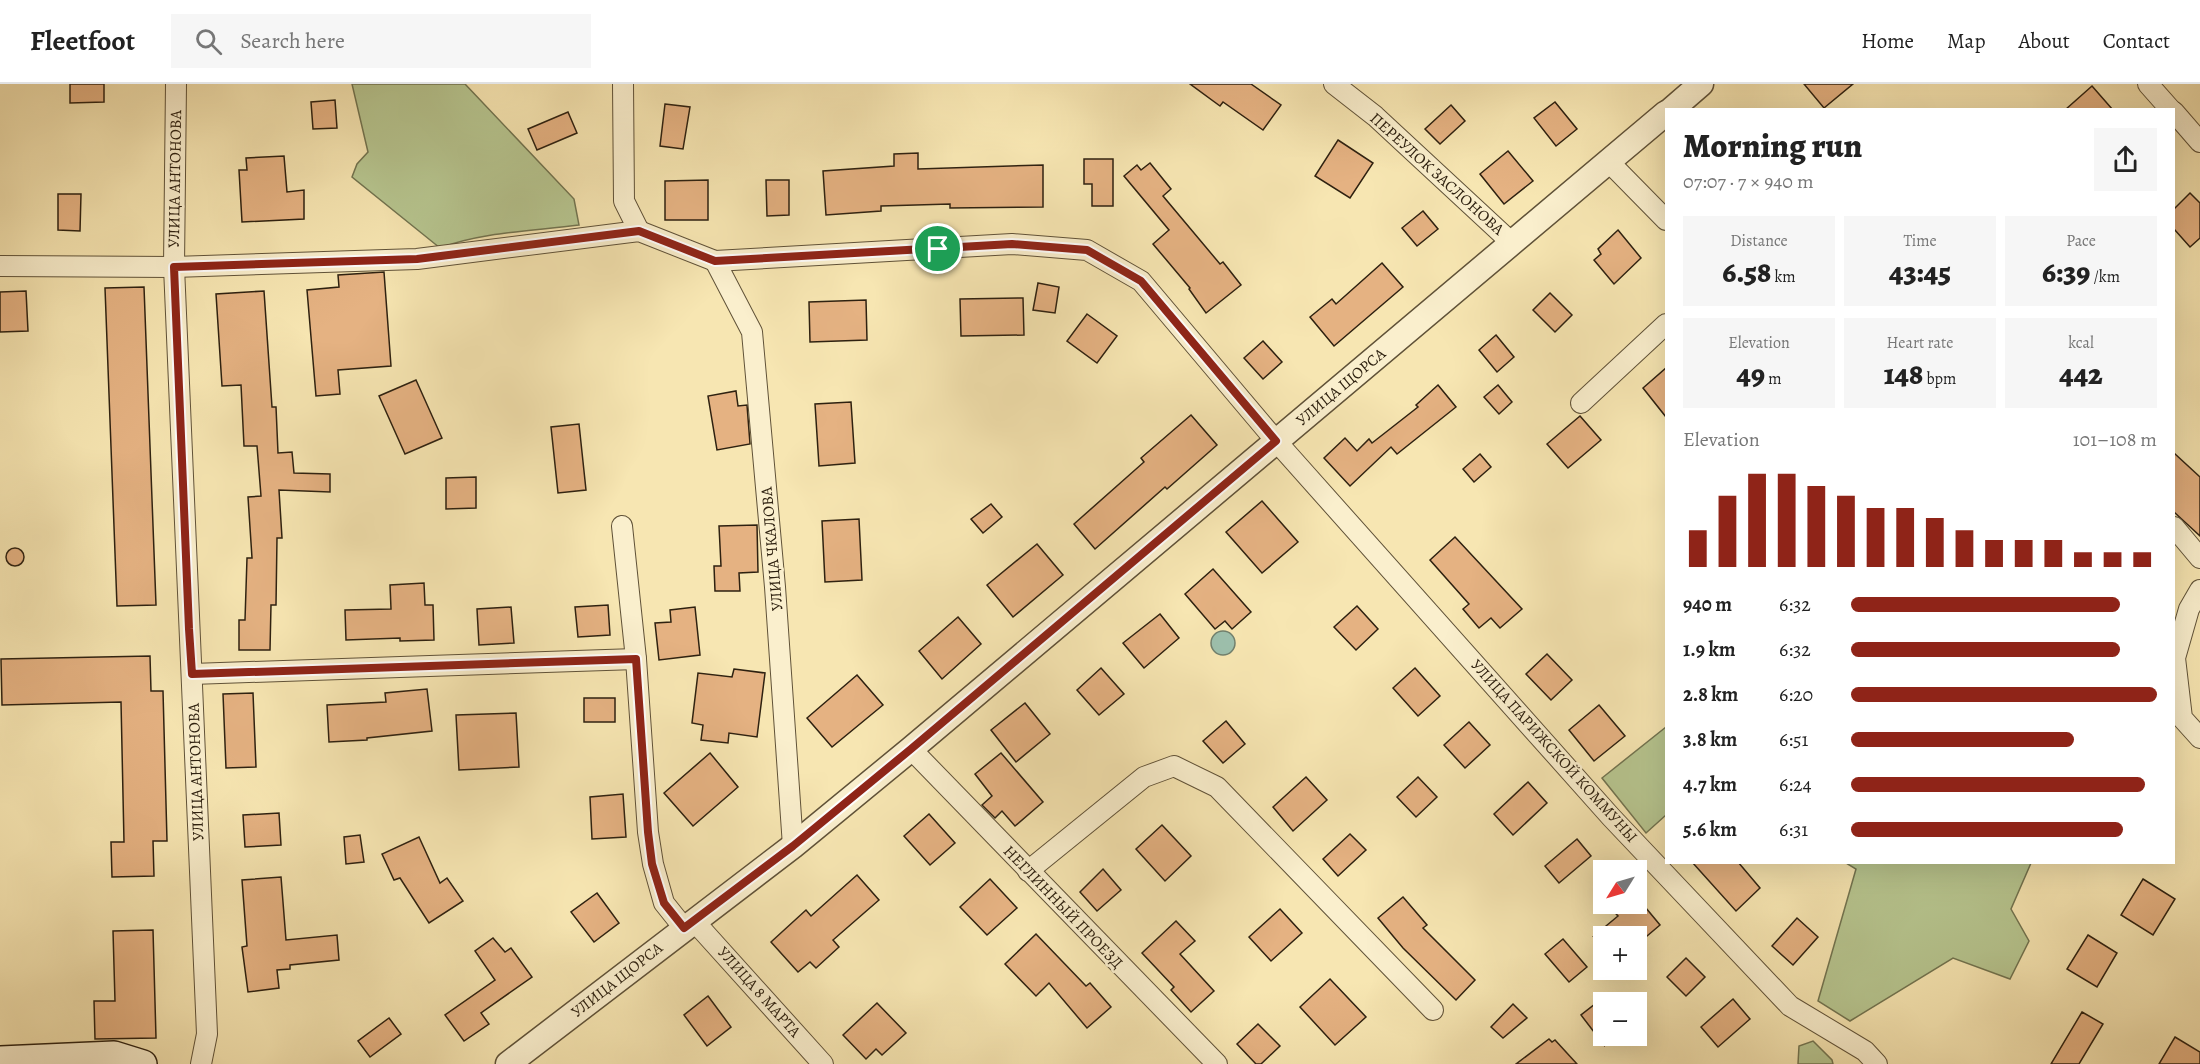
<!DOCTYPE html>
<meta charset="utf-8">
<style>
:root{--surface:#fff;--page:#f6f6f6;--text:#222;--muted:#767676;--line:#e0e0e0;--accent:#8f2418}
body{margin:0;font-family:Alegreya,serif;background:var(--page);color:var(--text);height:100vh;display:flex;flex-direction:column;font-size:22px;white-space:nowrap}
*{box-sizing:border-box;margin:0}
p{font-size:20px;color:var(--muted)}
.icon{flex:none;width:33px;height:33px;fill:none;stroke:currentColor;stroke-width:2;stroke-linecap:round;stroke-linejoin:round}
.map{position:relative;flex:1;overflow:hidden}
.side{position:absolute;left:1665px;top:24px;width:510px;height:756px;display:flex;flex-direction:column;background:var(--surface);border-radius:0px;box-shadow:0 6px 24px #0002}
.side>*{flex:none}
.needle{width:39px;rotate:233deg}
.tools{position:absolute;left:1593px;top:776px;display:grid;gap:12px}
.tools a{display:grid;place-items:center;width:54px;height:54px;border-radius:0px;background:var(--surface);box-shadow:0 6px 24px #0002;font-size:30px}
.pin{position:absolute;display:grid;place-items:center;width:51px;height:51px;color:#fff;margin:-26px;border:3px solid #fff;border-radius:50%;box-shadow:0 2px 6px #0007}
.round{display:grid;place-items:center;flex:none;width:63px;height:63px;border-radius:0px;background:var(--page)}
.head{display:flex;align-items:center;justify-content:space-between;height:102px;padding:0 18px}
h1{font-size:33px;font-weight:800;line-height:45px}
.stats{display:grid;grid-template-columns:repeat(3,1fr);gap:9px;height:102px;padding:6px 18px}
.stats div{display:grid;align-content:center;border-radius:0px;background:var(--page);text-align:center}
.stats b{font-size:30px;font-weight:800}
.stats small{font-size:16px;font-weight:400}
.stats p{font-size:16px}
.chart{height:168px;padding:12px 18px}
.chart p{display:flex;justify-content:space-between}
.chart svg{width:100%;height:108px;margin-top:6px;stroke:var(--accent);stroke-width:6}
ul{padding:0 18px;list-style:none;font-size:20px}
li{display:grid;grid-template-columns:96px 72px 1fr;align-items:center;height:45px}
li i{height:15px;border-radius:8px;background:var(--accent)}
header{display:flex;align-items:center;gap:36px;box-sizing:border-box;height:84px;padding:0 30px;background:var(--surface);border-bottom:2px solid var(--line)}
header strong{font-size:28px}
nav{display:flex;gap:33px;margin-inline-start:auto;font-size:21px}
.search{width:420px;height:54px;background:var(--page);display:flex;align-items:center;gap:15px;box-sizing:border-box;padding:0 21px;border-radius:0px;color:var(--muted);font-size:22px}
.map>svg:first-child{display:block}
.green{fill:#b7c690;stroke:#727450;stroke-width:1.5}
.water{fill:#9dc0ad;stroke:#71806e;stroke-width:1.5}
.building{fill:#e5b282;stroke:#2e2110;stroke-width:1.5}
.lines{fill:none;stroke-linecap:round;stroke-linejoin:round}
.minor-casing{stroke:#605238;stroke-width:22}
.tertiary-casing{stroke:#605238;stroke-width:27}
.secondary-casing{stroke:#2e2110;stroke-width:30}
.minor{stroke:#faefcd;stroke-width:20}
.tertiary{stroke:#faefcd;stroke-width:24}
.secondary{stroke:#faefcd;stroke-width:27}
.route-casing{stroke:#fff;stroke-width:12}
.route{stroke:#8f2418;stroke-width:8}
.labels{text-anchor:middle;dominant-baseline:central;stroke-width:5;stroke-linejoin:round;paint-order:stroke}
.street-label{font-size:16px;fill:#2e2110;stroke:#faefcd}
</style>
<header>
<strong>Fleetfoot</strong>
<div class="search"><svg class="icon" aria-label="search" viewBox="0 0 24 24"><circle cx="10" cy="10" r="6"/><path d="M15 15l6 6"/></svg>Search here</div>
<nav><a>Home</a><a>Map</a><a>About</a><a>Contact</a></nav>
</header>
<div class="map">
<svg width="2200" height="980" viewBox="0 0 2200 980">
<rect width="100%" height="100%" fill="#f7e6b2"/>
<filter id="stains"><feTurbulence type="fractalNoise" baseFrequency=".00333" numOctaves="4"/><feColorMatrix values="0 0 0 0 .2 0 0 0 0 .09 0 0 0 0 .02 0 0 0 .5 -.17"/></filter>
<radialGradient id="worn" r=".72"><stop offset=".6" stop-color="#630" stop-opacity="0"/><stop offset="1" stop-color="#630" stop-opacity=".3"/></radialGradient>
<!-- green -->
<g class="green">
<path d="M352,0H465L574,115L579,141C533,147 483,148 440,164L352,93L357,80L368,68Z"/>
<polygon points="1666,643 1666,731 1646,749 1602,694"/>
<polygon points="1846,779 2031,779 2011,825 2029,857 2010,895 1953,874 1850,937 1818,917 1856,785"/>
<polygon points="1813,957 1832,976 1833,980 1798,980 1799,962"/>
</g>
<!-- water -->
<circle class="water" cx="1223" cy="559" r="12"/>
<!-- building -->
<g class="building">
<polygon points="70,0 104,0 104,18 70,19"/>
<polygon points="1190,0 1251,0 1281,21 1263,46 1223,18 1220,22"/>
<polygon points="1804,0 1853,0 1824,24"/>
<polygon points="2092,2 2113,26 2065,26"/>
<polygon points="335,16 337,44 313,45 311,18"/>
<polygon points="1555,18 1577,45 1556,62 1534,34"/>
<polygon points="665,20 690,23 683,65 660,62"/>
<polygon points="1451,21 1465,37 1440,60 1425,45"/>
<polygon points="568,28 577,49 537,66 528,45"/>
<polygon points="1338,56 1373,79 1350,114 1315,92"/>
<polygon points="1508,67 1533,97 1504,120 1480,90"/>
<polygon points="918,69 918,85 1043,81 1043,123 950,124 950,120 881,122 881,127 826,131 823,87 894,82 894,70"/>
<polygon points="284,72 287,108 304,106 304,135 242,138 239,86 247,86 246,74"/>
<polygon points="1084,75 1113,75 1113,122 1092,122 1092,100 1084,100"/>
<polygon points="1150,79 1171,105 1163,112 1220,180 1223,178 1241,201 1206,229 1189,205 1190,204 1153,160 1169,146 1124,92 1137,81 1141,86"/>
<polygon points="708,96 708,136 665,136 665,97"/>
<polygon points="766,96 789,96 789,131 767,132"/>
<polygon points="2190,109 2200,119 2200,154 2190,163 2174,145 2174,125"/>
<polygon points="58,110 81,110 80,147 58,146"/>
<polygon points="1423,127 1438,145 1417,162 1402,144"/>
<polygon points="1618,146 1641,174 1614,200 1594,176 1601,170 1598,165"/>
<polygon points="1382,179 1403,203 1334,262 1310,233 1332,215 1336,220"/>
<polygon points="384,188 391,282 338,286 340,310 316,312 307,206 339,203 338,191"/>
<polygon points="1038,199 1059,203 1055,229 1033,226"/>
<polygon points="144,203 156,521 117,522 105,204"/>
<polygon points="26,207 28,247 0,248 0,208"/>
<polygon points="264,207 272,323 276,323 278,369 292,368 294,389 330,390 330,408 279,406 282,454 277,454 276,521 271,521 270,566 239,566 239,536 245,536 247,474 252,474 248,413 261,412 257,362 244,362 241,301 222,302 216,210"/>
<polygon points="1550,209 1572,231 1555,248 1533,226"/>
<polygon points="1023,214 1024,251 961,252 960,215"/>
<polygon points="866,216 867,256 810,258 809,218"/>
<polygon points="1087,230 1117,252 1097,279 1067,257"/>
<polygon points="1496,251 1514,273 1497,288 1479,266"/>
<polygon points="1263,257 1282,278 1263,295 1244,274"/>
<polygon points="1666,284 1666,333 1643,304"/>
<polygon points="416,296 442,354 405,370 379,312"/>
<polygon points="1438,301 1456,323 1397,370 1391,363 1350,402 1324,374 1345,354 1357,367 1369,355 1372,359 1418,323 1416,321"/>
<polygon points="1498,301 1512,318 1499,330 1484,313"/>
<polygon points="736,307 738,322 747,321 750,360 717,366 708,312"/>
<polygon points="851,318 855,379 819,382 815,320"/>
<polygon points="1191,331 1217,361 1167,405 1165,403 1095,465 1074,440 1144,378 1141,374"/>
<polygon points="1580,332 1601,356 1568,384 1547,360"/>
<polygon points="579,340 586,406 558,409 551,343"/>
<polygon points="2174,369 2200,393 2200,452 2174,428"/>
<polygon points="1480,370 1491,383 1474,398 1463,385"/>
<polygon points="476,393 476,424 446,425 446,394"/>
<polygon points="1262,417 1298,458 1262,489 1226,448"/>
<polygon points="991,420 1002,433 983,449 971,435"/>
<polygon points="859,435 862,496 825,498 822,437"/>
<polygon points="757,441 758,488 739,489 740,507 715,507 714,482 721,482 719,442"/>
<polygon points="1455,453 1522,525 1500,544 1491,534 1479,544 1463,525 1469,520 1430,476"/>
<polygon points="1037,460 1063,491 1013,533 987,501"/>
<circle cx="15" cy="473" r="9"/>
<polygon points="1213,485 1251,528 1232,545 1225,537 1215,545 1185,510"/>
<polygon points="424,499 425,521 433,521 434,556 400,557 400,554 346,556 345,526 391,525 390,501"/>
<polygon points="608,521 610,551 578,553 575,523"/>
<polygon points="1357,522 1378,545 1356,566 1334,543"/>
<polygon points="511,523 514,559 479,561 477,525"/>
<polygon points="695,523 700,571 659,576 655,539 671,538 670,526"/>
<polygon points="1160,530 1179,554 1144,584 1123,559"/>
<polygon points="958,533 981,560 942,595 919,567"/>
<polygon points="1547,570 1572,596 1551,616 1526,590"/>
<polygon points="150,572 151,607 163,607 167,757 153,757 154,792 112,793 111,758 124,758 121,618 2,621 1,575"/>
<polygon points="1101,584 1124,610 1099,631 1077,606"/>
<polygon points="1415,584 1440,612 1418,632 1393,604"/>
<polygon points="734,585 765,589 757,653 729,649 728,659 701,656 703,641 692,639 698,589 732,593"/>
<polygon points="857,591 883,621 832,663 807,634"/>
<polygon points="427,605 432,647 367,654 367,656 329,658 327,621 386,618 385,609"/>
<polygon points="253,609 256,683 226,684 223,610"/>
<rect x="584" y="614" width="31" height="24"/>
<polygon points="1025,619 1050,650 1016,678 991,646"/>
<polygon points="1599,621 1625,652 1594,677 1569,646"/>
<polygon points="516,629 519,683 459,686 456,631"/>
<polygon points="1226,637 1245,660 1223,679 1203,657"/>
<polygon points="1469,638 1490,661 1465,684 1444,661"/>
<polygon points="710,669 738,703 693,742 664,709"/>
<polygon points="1001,669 1043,718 1015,742 1002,727 995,734 982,721 992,712 975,690"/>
<polygon points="1306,693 1327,716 1293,747 1273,723"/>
<polygon points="1418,693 1437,713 1416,733 1397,713"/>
<polygon points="1528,698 1547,719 1513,751 1494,730"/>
<polygon points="623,710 626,753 592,755 590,713"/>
<polygon points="279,729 281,761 245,763 243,731"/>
<polygon points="929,730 955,759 930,781 904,752"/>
<polygon points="1162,741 1191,772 1165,797 1136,765"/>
<polygon points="1350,750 1366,766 1338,792 1323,775"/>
<polygon points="360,751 364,778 346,780 344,753"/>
<polygon points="419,753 440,799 447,794 463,817 429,839 400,794 394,796 382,770"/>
<polygon points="1577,755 1591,772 1559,799 1545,782"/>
<polygon points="1692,778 1738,778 1760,804 1736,827"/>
<polygon points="1103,785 1121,806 1097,827 1080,808"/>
<polygon points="857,791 879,816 833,856 839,863 816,884 810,878 798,888 771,858 806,826 811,832"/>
<polygon points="281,793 286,856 337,851 339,876 290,881 290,885 277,886 279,904 248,908 242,863 247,862 242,796"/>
<polygon points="990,795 1017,824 987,851 960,823"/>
<polygon points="2143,795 2175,815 2153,851 2121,831"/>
<polygon points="597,809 619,839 594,858 571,828"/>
<polygon points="1636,812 1660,841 1647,852 1594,852 1618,832 1606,819 1636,819"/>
<polygon points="1403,813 1427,841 1423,844 1475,896 1456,916 1403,864 1378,834"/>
<polygon points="1280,825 1302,849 1271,877 1249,853"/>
<polygon points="1797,834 1818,853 1793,881 1772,862"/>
<polygon points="1176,837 1195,857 1180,870 1214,907 1191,928 1171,906 1174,903 1142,869"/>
<polygon points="153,846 156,954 95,955 94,917 115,917 113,847"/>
<polygon points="1036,850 1086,902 1090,899 1111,923 1087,944 1049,899 1036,912 1005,880"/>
<polygon points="2088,851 2117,869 2097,903 2067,885"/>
<polygon points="493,854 505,868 511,864 532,893 481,929 489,940 464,957 445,931 495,896 475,867"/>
<polygon points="1563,855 1587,883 1569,898 1545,870"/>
<polygon points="1686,874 1705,893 1686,912 1667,893"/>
<polygon points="1330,895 1366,933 1335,961 1300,923"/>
<polygon points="708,912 731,943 707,962 684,931"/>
<polygon points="1604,913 1604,961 1581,931"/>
<polygon points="1733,915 1750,935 1718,963 1701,943"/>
<polygon points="877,919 906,949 882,971 876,965 866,975 843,951"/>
<polygon points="1513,920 1527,934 1503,954 1491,943"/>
<polygon points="2082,928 2103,940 2079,980 2051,980"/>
<polygon points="389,934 401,950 370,973 358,957"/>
<polygon points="1258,940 1280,962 1261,980 1256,980 1237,960"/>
<polygon points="2175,953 2200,968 2200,980 2159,980"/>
<polygon points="1549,955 1552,958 1555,956 1577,980 1516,980"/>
</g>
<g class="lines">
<!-- minor casing -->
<g class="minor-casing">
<g id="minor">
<polyline points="176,0 174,183 207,950 201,980"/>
<polyline points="623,0 624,117 639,147"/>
<polyline points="1334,0 1375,32 1512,159"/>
<polyline points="2148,0 2171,26"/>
<polyline points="2174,28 2200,58"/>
<polyline points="1609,78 1666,136"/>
<polyline points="715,177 752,248 775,503 793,762"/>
<polyline points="0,182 174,183 417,175 639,147 715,177 1012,160 1087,166 1141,197 1276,357 1611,733 1790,922 1865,967 1877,980"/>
<polyline points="1581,319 1666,240"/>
<polyline points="622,442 636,575 648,748 653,780 664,819 684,844"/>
<polyline points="2174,443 2200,474"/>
<polyline points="2200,506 2189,525 2175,574 2182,634 2200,654"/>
<polyline points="192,590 636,575"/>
<polyline points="911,665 1217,980"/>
<polyline points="1028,787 1144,693 1174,682 1217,703 1433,926"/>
<polyline points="694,837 823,980"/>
</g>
</g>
<!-- tertiary casing -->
<g class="tertiary-casing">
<g id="tertiary">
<polyline points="1671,26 1701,0"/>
<polyline points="508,980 793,762 911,665 1666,29"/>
</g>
</g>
<!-- secondary casing -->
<g class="secondary-casing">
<polyline id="secondary" points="0,976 114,971 143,980"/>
</g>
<!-- minor -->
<use href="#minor" class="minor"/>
<!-- tertiary -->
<use href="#tertiary" class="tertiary"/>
<!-- secondary -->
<use href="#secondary" class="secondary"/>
</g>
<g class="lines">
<!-- route casing -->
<g class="route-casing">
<polygon id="route" points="639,147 715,177 1012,160 1087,166 1141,197 1276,357 911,665 793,762 684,844 664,819 652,780 648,748 636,575 192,590 189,545 174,183 417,175"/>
</g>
<!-- route -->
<use href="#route" class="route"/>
</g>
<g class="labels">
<!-- street labels -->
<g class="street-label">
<text transform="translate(1437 90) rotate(42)">ПЕРЕУЛОК ЗАСЛОНОВА</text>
<text transform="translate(175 95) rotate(-89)">УЛИЦА АНТОНОВА</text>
<text transform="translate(1341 303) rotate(-40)">УЛИЦА ЩОРСА</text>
<text transform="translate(772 465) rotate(-95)">УЛИЦА ЧКАЛОВА</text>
<text transform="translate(1554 667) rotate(48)">УЛИЦА ПАРИЖСКОЙ КОММУНЫ</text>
<text transform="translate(196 688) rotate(-92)">УЛИЦА АНТОНОВА</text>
<text transform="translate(1063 823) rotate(46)">НЕГЛИННЫЙ ПРОЕЗД</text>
<text transform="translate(617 896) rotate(-38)">УЛИЦА ЩОРСА</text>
<text transform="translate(759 908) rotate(48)">УЛИЦА 8 МАРТА</text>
</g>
</g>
<rect width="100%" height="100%" filter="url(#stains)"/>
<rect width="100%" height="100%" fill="url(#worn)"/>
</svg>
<div class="tools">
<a><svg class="needle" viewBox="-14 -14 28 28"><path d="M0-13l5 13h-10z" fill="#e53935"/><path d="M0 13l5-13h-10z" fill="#767676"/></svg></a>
<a>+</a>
<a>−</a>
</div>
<div class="pin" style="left:938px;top:165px;background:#1e9e55"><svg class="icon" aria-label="arrive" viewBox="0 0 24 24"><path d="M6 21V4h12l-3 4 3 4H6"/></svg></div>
<section class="side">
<div class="head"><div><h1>Morning run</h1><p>07:07 · 7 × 940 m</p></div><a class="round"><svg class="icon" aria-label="share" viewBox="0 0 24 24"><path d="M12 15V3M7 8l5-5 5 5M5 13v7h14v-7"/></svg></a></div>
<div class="stats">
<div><p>Distance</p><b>6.58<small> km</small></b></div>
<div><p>Time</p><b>43:45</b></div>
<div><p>Pace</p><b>6:39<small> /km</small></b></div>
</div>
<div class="stats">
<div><p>Elevation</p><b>49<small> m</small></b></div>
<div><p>Heart rate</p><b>148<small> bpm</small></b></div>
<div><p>kcal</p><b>442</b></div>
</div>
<div class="chart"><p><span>Elevation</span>101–108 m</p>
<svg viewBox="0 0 160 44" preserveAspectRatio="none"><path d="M5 44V29M15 44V15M25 44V6M35 44V6M45 44V11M55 44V15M65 44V20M75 44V20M85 44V24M95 44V29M105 44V33M115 44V33M125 44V33M135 44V38M145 44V38M155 44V38"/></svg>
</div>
<ul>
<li><b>940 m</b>6:32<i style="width:88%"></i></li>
<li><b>1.9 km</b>6:32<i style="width:88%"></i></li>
<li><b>2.8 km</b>6:20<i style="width:100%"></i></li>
<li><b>3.8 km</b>6:51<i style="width:73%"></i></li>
<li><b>4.7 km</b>6:24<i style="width:96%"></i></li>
<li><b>5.6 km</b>6:31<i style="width:89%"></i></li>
</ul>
</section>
</div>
